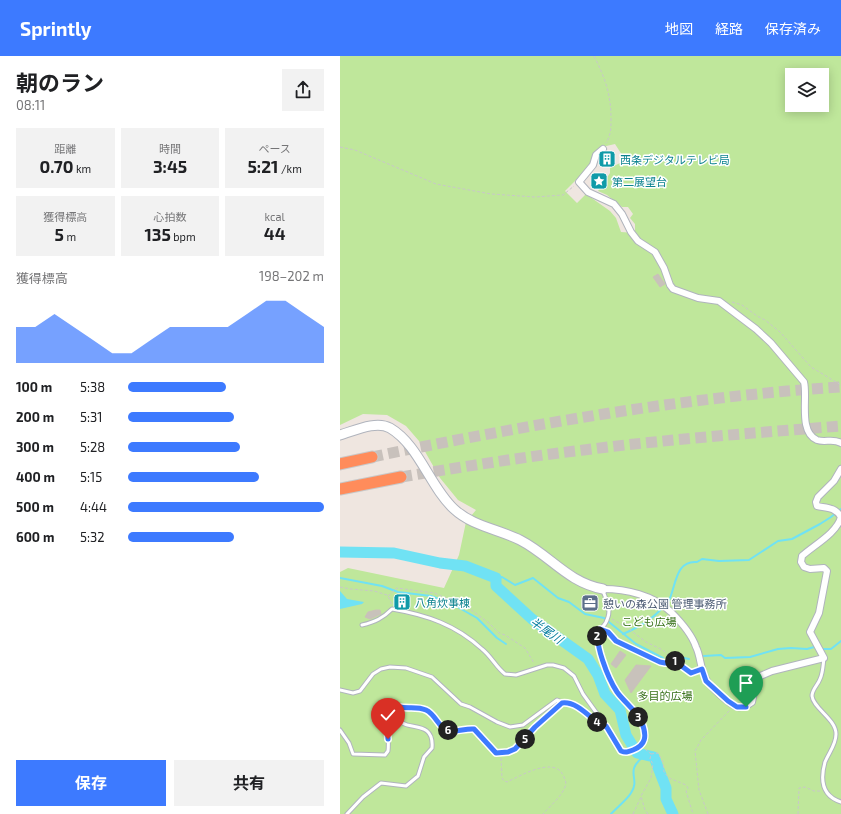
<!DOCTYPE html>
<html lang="ja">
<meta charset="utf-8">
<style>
:root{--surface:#fff;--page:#f2f2f2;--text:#202124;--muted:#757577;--accent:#3d7aff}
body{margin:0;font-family:"Exo 2","Noto Sans JP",sans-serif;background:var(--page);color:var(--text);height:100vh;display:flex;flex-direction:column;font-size:15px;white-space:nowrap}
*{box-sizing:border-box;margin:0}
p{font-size:13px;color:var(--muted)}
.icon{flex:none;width:22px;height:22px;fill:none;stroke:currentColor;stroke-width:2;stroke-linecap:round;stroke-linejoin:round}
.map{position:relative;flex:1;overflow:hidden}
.drawer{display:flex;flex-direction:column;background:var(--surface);width:340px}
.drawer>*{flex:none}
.controls{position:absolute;left:445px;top:12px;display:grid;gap:8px}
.controls a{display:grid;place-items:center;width:44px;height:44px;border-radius:0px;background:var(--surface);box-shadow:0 2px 10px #0003;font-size:20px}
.pin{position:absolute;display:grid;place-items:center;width:34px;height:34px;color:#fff;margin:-41px -17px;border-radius:50% 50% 50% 0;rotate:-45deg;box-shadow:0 0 4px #0007}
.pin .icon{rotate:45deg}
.km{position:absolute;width:20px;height:20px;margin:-10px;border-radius:50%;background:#222;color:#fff;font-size:11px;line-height:20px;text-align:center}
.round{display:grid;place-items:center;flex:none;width:42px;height:42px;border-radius:0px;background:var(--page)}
.summary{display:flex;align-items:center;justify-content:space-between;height:68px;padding:0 16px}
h1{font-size:22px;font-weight:700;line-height:30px}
.stats{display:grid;grid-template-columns:repeat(3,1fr);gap:6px;height:68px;padding:4px 16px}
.stats div{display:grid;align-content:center;border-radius:0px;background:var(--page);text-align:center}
.stats b{font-size:17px;font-weight:700}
.stats small{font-size:11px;font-weight:400}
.stats p{font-size:11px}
.chart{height:112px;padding:8px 16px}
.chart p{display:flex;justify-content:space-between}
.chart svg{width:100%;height:72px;margin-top:4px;fill:var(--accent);opacity:.7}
.button{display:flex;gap:8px;margin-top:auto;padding:8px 16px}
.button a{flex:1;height:46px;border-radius:0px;background:var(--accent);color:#fff;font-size:16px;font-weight:700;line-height:46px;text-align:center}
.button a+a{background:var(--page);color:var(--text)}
ul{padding:0 16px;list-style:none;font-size:13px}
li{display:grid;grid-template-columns:64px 48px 1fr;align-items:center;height:30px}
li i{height:10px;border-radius:5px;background:var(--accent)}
header{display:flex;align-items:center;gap:24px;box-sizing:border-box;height:56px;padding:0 20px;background:var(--accent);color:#fff}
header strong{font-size:19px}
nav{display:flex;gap:22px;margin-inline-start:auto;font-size:14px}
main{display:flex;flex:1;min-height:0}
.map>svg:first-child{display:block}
.green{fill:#bfe79b;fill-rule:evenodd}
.water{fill:#70e2f4}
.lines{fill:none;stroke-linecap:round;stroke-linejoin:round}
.stream{stroke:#70e2f4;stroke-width:2}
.river{stroke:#70e2f4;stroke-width:11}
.building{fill:#c8c2bb;stroke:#cbc2b9}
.highway-tunnel{stroke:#c8c1bc;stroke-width:11;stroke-dasharray:11 5.5;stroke-linecap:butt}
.lane-casing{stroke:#b0b4bd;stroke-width:5}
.street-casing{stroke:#b0b4bd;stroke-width:8}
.secondary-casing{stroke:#b0b4bd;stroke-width:11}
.highway-casing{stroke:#c8c8c8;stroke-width:13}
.path{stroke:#c8c8c8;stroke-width:1;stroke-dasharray:3 2;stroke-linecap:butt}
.lane{stroke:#fff;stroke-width:3}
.street{stroke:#fff;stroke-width:6}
.secondary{stroke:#fff;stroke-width:9}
.highway{stroke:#ff8c5b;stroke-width:11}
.route-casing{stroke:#fff;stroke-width:8}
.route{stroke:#3d7aff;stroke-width:5}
.labels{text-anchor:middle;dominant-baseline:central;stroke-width:3;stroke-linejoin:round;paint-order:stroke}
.culture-label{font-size:11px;fill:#0d838f;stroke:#fff;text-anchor:start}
.service-label{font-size:11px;fill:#4e5e75;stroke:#fff;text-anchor:start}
.park-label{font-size:11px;fill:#367018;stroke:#fff}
.water-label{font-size:12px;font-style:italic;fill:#087f9f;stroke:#fff}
</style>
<header>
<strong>Sprintly</strong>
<nav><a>地図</a><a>経路</a><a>保存済み</a></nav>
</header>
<main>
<section class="drawer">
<div class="summary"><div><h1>朝のラン</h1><p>08:11</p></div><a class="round"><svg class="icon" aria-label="share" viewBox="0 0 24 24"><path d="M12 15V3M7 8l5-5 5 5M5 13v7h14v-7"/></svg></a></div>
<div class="stats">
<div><p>距離</p><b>0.70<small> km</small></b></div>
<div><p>時間</p><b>3:45</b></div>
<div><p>ペース</p><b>5:21<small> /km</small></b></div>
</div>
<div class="stats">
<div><p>獲得標高</p><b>5<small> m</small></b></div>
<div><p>心拍数</p><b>135<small> bpm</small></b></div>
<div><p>kcal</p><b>44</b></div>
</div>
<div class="chart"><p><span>獲得標高</span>198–202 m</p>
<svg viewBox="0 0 160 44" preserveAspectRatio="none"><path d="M0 44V22L10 22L20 14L30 22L40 30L50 38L60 38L70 30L80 22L90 22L100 22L110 22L120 14L130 6L140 6L150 14L160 22V44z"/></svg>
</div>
<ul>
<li><b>100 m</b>5:38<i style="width:50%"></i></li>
<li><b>200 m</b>5:31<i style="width:54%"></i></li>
<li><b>300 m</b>5:28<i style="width:57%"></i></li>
<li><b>400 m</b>5:15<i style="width:67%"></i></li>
<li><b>500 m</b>4:44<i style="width:100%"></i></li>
<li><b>600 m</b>5:32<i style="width:54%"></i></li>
</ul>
<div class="button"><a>保存</a><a>共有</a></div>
</section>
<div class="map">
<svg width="501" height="758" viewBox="0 0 501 758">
<rect width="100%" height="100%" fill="#efe6e0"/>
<!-- green -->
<path class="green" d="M0,0H501V758H0V516L8,512L104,532L119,499L126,466L136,454L118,444L100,422L79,385L66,370L47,359L23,358L0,369ZM452,19H482V49H452ZM275,88L284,102L280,107L270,112V117L258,135L267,139L282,151H288L293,158L290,162L295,168V177L281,176L276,162L270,155L246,138L237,147L225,135L252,108L262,91Z"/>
<!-- water -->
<polygon class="water" points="0,535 7,543 24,546 22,548 0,553"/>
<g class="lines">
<!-- stream -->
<g class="stream">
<polyline points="0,522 42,530 58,536 91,540 114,549 137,562 157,582 166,588"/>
<polyline points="156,522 162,521 175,529 193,522 218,542 229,546 245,558 264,562 296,588 323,602"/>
<path d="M283,578C297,572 312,564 322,552C325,549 328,546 330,542C336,528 336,504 357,506L362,503L379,505L409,504L438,485L452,483L480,468L491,461L501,453"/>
<polyline points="481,593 491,593 501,585"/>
<polyline points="334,600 349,603"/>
<polyline points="364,600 381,599 385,602 410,601 438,593 451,592 467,593 474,591 477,592"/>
<path d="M271,758C277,751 286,745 291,737C301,722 284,716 303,701L302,699"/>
</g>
<!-- river -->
<polyline class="river" points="0,496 54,497 100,507 125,510 156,522 156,530 192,563 248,603 258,619 265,638 280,654 286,679 297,697 314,701 326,732 326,743 333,758"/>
</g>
<!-- building -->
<g class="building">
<polygon points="318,218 325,228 320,231 313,221"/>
<polygon points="246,540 257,547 253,553 242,546"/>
<circle cx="62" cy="545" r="4.5"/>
<polygon points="36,554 40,554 41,558 30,563 25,561 28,556"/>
<polygon points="280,595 286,599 276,612 271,608"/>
<polygon points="296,609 311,610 291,637 285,624"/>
</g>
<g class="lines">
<!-- highway-tunnel -->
<g class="highway-tunnel">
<path d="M32,401C187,369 343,341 501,331"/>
<path d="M61,421C122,411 182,401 244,394C329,383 415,377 501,370"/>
</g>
<!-- lane casing -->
<g class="lane-casing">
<g id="lane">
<path d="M22,569C35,566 43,562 52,553C87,559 116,569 142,593C151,600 156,611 165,618L176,619L207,609H213L224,612L234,620L243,638L266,670"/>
<path d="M484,602C483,609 483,617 480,623C478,629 472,633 472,640C473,652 496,663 496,678C496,689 489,696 485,706C480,724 482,740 501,746"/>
<path d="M0,634L13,637L20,635L33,618L41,613L50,611L66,612L92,621L121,648L130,651L157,666L170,671L183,669L217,644L236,651L262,670H266C277,684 275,703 298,692C304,689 305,684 304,677C301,658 284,649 276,634C268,621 263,606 259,591C254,569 264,577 268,561C271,553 266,543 263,535"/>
<path d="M0,674L9,687L13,698L45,699L48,695C50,681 43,660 59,651L64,653"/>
<path d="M7,758L23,741L41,727L66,730L78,720L84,701L92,692C95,658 55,681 60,656C66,652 70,650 77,652C94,655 94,669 107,674C115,677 125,672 135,673L156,697L168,696L175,693L195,671L222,647"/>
</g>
</g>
<!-- street casing -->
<g class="street-casing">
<g id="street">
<path d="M263,93L256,99L253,109L239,126L248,136L274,148L282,158L291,176L298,185L315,196L324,212L330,229L333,233L358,242L379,245L416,273L431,287L464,326C468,341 458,376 477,384C485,387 493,382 501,387"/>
<path d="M263,533C286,533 313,539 331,556C340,565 352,579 356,591C361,601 360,613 366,623C369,630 391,650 398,651C403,652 408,649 412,646C414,638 414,630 418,621L432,615L484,602L470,576L479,557L487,515L484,512L470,513L464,511L461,506L462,500C474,489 497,477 501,461C495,451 487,452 477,450L476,446L478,441L494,425L501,413"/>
</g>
</g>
<!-- secondary casing -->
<g class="secondary-casing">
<path id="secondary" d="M0,379C14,375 36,364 50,372C79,389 90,431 114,453C132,470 158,473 180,484C211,500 227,526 263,533"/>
</g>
<!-- highway casing -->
<g class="highway-casing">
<g id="highway">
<polyline points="0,408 32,401"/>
<polyline points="0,433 61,421"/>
</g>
</g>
<!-- path -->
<g class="path">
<path d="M254,0C265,22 271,38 271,63C271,72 271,79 266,87"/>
<polyline points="0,91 15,94 96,128 151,138 195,141 223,139 234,130"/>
<polyline points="392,246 402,249 417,260 425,264 440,276 471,311 501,329"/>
<polyline points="0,531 11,533 34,535 47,539 49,542 52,549"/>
<polyline points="48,540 57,532 94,537 126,550 149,567 159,577 165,579 185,592 194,607"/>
<polyline points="272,563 289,573 306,586 323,594 334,605 351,617 355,616"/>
<polyline points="265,576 268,576 276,585 320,606 325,607 333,605"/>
<polyline points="305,693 311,698 310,703 313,708 311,722 301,740 305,754 308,758"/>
<polyline points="311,698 318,697 323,706 324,716 329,722 346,729 348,732 346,735 353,758"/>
<path d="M161,702L162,722L164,725L167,726C180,720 214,700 223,719C225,723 227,727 225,731C221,741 210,750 203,758"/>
<polyline points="293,758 301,741"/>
<polyline points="368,758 359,734 355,695 361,684 390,654"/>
<polyline points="458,758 459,732 465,731 474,735 480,735"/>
</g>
<!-- lane -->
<use href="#lane" class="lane"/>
<!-- street -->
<use href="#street" class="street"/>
<!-- secondary -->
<use href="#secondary" class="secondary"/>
<!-- highway -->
<use href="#highway" class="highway"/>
</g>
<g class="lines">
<!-- route casing -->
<g class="route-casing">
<path id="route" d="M48,683C47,671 48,657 59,651C68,653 77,650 86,654C95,658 98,670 106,674C115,677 125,672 134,673L156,697L168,696L175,693L195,671L222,647C237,645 250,662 262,670H266L281,695C286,697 288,696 293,694C306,689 307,680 302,667C297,655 284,646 277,636C269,624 252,584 260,573L268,576L276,585L320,606L325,607L336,606L351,617L362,613L366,625L388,645L397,651H406"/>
</g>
<!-- route -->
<use href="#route" class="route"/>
</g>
<!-- icons -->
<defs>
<g id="building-square" transform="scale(0.9)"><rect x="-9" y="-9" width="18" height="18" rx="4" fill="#0f9aa8" stroke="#fff"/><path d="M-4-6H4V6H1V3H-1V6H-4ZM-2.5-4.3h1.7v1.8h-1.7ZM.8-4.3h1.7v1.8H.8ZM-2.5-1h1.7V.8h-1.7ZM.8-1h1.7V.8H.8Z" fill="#fff"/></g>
<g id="sight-square" transform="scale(0.9)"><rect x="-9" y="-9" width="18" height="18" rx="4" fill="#0f9aa8" stroke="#fff"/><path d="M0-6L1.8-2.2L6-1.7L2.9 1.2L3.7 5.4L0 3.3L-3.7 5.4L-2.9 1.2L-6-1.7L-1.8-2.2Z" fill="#fff"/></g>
<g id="office-square" transform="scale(0.9)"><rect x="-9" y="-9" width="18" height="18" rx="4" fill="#5c6f8a" stroke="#fff"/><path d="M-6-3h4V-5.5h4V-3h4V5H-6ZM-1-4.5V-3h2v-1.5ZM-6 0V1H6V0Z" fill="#fff"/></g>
</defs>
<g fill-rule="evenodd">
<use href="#building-square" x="267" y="103"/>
<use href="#sight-square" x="259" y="125"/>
<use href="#building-square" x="62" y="546"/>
<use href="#office-square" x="250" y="547"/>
</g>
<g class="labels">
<!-- culture labels -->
<g class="culture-label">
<text x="280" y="103">西条デジタルテレビ局</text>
<text x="272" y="125">第二展望台</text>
<text x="75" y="546">八角炊事棟</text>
</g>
<!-- service labels -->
<g class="service-label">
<text x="263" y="547">憩いの森公園 管理事務所</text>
</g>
<!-- park labels -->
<g class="park-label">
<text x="309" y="565">こども広場</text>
<text x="325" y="639">多目的広場</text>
</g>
<!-- water labels -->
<g class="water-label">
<text transform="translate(207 574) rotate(35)">半尾川</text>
</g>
</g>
</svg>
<div class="controls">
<a><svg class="icon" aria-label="layers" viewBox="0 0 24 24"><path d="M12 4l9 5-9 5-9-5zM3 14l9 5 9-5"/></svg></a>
</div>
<div class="pin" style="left:406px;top:651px;background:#1e9e55"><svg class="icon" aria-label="arrive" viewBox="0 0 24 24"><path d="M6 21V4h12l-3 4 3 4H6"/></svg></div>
<div class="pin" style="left:48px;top:683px;background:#d93025"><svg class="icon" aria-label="check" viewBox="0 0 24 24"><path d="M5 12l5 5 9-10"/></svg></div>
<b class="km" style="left:335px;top:605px">1</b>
<b class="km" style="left:257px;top:580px">2</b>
<b class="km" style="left:298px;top:661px">3</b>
<b class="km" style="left:257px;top:666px">4</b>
<b class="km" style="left:185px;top:683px">5</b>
<b class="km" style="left:108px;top:674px">6</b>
</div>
</main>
